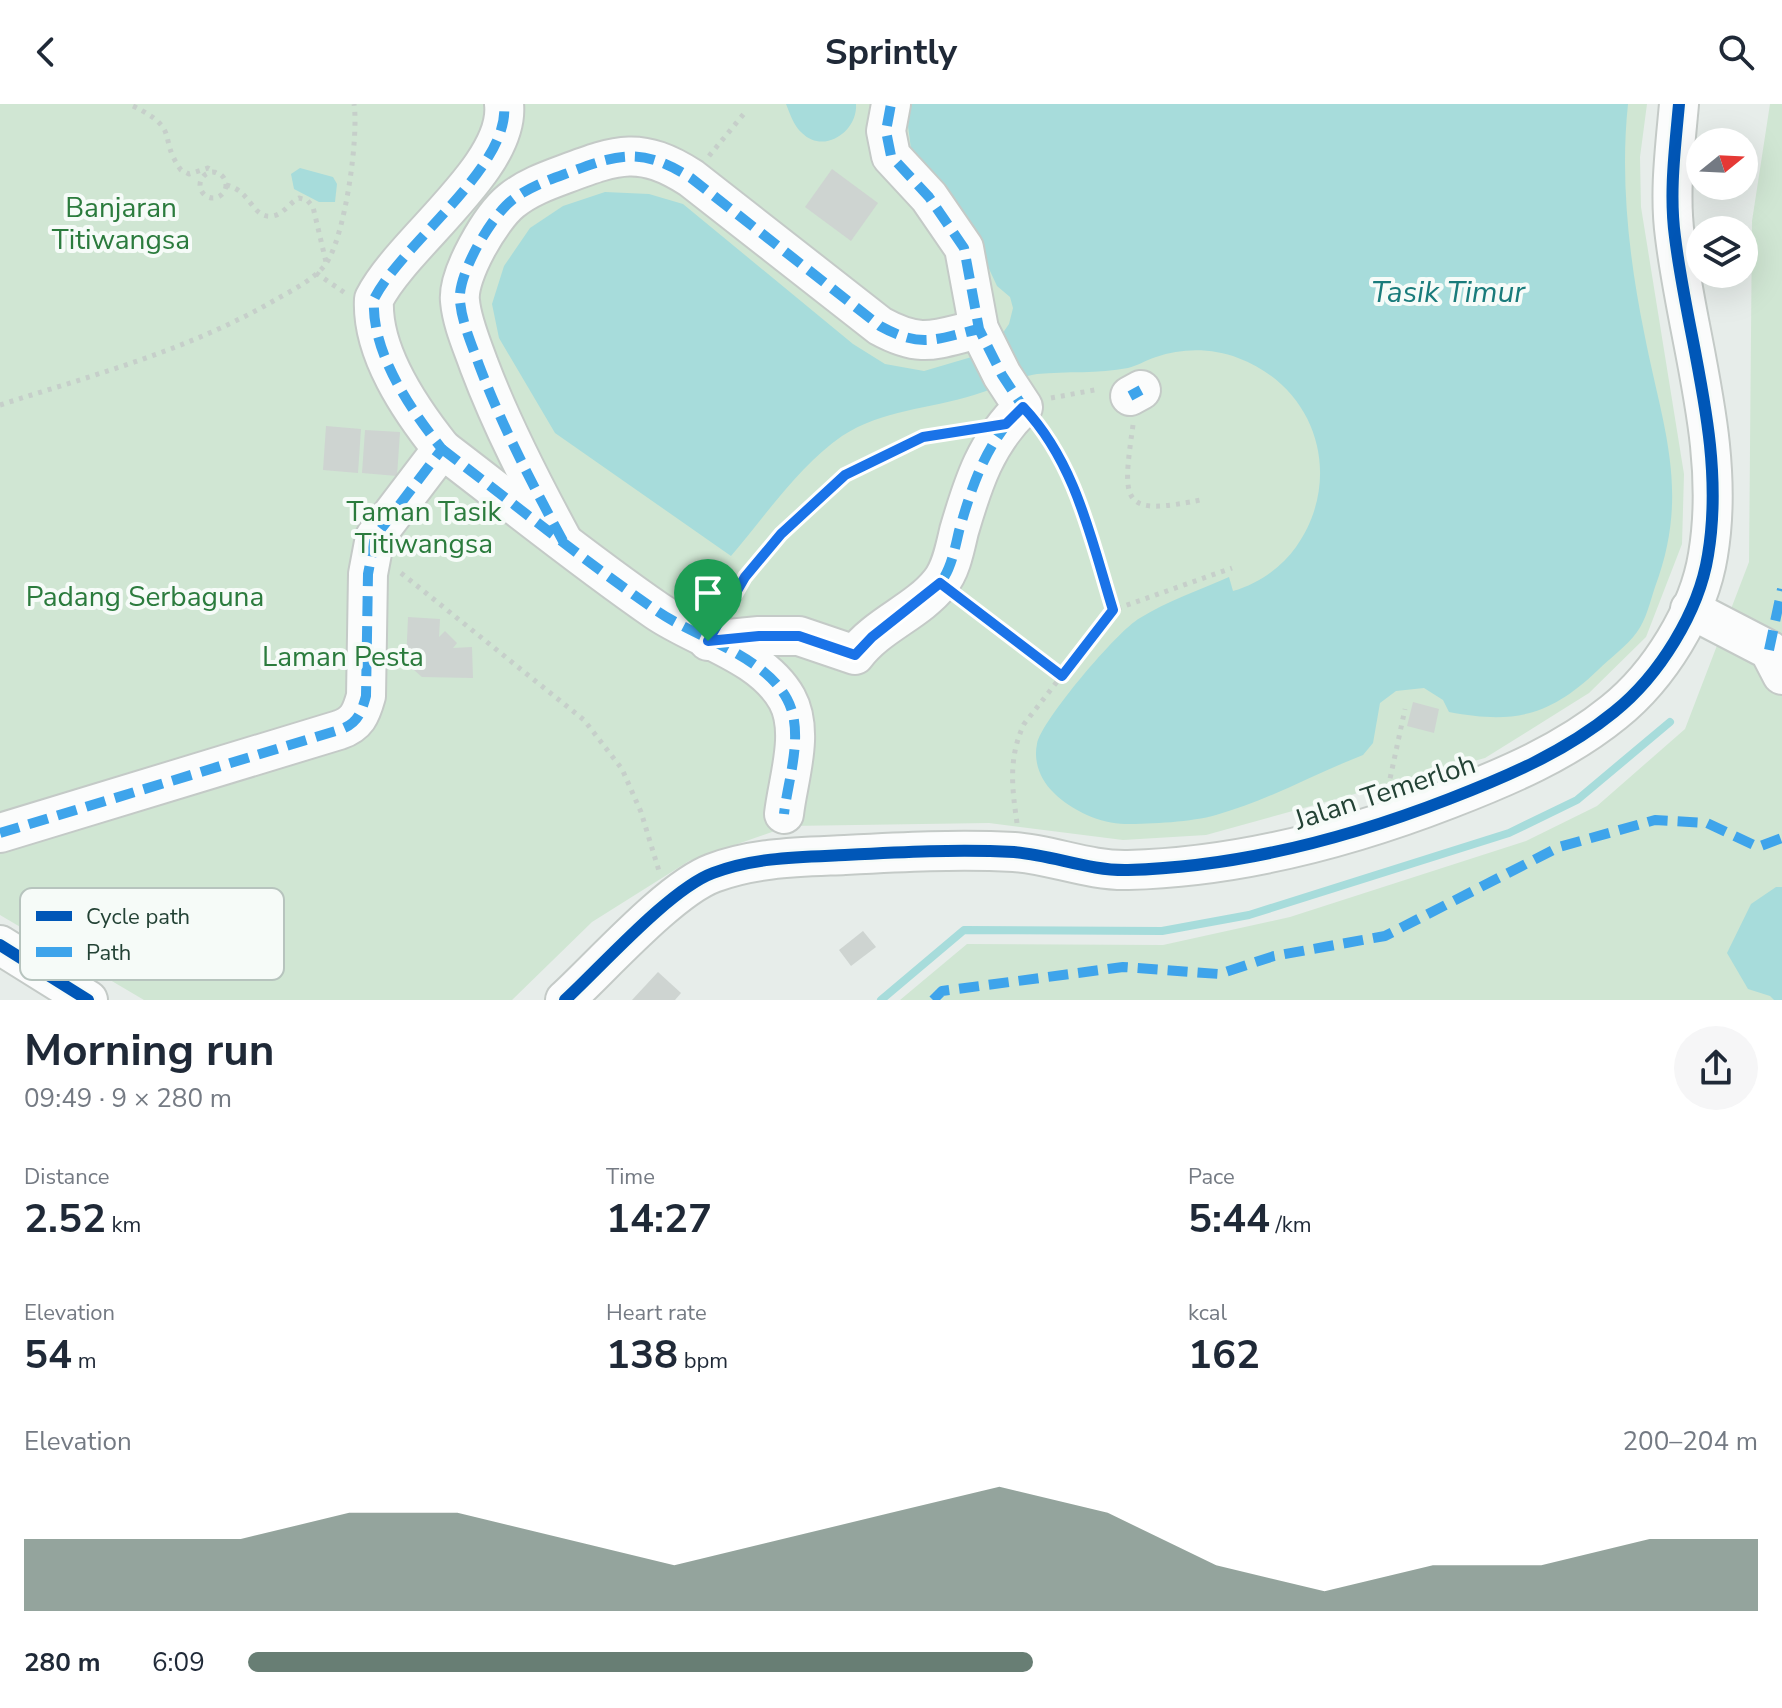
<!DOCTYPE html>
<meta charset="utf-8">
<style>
:root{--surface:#fff;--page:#f6f6f7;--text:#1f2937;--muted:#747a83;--accent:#687e74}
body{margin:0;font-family:"Nunito Sans",sans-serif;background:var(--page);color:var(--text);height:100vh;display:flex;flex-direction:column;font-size:30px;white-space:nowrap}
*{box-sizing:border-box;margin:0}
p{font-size:26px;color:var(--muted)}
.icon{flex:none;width:44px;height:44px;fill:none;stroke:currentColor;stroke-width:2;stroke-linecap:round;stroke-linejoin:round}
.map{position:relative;height:896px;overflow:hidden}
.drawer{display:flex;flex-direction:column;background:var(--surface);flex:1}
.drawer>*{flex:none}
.needle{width:52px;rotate:72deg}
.buttons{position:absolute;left:1686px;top:24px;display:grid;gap:16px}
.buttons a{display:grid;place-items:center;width:72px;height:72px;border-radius:50%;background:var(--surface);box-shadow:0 8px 32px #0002;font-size:40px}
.pin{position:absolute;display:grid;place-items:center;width:68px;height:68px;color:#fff;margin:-82px -34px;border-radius:50% 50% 50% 0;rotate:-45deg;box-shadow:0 0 8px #0007}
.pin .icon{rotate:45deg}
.round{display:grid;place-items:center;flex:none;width:84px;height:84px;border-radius:42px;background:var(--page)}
.head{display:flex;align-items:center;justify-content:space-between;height:136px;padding:0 24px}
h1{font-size:44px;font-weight:700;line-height:60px}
.metrics{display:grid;grid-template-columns:repeat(3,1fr);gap:12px;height:136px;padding:8px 24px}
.metrics div{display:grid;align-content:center}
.metrics b{font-size:40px;font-weight:700}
.metrics small{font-size:22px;font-weight:400}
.metrics p{font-size:22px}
.chart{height:224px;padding:16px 24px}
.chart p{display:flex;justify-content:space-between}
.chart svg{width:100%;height:144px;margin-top:8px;fill:var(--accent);opacity:.7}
ul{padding:0 24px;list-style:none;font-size:26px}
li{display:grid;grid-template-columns:128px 96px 1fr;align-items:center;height:60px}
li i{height:20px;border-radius:10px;background:var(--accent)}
header{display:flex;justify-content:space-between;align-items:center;height:104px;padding:0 24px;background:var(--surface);font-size:36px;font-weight:700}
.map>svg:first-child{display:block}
.green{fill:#d0e6d3}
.water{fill:#a7dcdb}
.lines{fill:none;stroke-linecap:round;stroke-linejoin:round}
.stream{stroke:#a7dcdb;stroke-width:8}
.building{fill:#ced4d1}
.minor-casing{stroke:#c4cac7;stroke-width:42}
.path{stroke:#c6cfca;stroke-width:5;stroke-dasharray:4 6;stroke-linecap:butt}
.minor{stroke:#fbfcfc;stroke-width:38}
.quiet{stroke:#3ea4eb;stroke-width:10;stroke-dasharray:20 10;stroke-linecap:butt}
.cycleway-casing{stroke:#f6fbf8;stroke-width:17}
.cycleway{stroke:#0057b8;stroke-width:12}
.route-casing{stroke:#fff;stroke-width:16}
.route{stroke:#1a73e8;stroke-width:10}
.labels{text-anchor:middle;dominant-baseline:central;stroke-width:8;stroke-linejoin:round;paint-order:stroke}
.park-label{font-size:28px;fill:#2b7b3d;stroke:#f6fbf8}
.street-label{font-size:28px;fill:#234235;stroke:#f6fbf8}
.water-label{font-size:30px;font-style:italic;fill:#197b7b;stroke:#f6fbf8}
.key{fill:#f6fbf8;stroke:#b7c4be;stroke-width:2}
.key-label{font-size:22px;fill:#234235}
</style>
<header><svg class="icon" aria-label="back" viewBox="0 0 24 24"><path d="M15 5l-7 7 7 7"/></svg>Sprintly<svg class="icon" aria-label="search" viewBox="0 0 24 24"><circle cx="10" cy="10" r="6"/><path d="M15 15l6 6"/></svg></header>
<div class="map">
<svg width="1782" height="896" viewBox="0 0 1782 896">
<rect width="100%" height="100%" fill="#e7edea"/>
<!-- green -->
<g class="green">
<polygon points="0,0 1647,0 1640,53 1641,103 1684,370 1682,440 1646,533 1589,589 1485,654 1206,731 1123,736 989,719 789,722 689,757 592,818 512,896 144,896 0,811"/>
<polygon points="1770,0 1782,0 1782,896 900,896 967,840 1163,841 1290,813 1526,737 1597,702 1685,625 1749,458 1752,117"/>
</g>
<!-- water -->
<g class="water">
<path d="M786,0H856C858,27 824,51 802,29C794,22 790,10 786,0Z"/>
<path d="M911,0H1628C1620,75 1629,154 1644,228C1662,322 1691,387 1655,483C1650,498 1646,516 1637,528C1627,542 1610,554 1598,566C1549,613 1513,620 1449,608L1443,596L1424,584L1396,587L1380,599L1373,639L1363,651C1314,670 1267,697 1216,711C1192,718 1151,720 1125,720C1101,720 1071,706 1054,689C1041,677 1033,658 1037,640C1041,617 1118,526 1140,514C1167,497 1200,486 1229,473L1233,487C1258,480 1281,464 1296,443C1344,375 1318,284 1238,254C1212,244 1182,244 1156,253C1146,256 1137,262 1128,264C1098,270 1067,267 1037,270C1016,273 994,285 974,291C929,305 882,306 842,332C799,362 765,412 731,452L555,329L499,234L492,200L504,162L530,124L563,102L605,88L649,90L683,100L853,240L885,260L924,267L975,252L1000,233L1009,220L1013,204L1010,193L997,182L984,154L911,45L908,22Z"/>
<polygon points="300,64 333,73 337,80 335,98 319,98 294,85 291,70"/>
<polygon points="1776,783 1782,783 1782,896 1774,896 1770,892 1748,885 1727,849 1751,800"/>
</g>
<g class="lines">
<!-- stream -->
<polyline class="stream" points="881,896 964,826 1162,827 1249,811 1509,729 1577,696 1670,618"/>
</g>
<!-- building -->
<g class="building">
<polygon points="832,65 878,99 851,137 805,103"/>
<polygon points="326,322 361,325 358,369 323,366"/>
<polygon points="365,326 400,328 397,372 362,369"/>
<polygon points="408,513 440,515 439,533 445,527 457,539 453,544 472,543 473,574 422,573 406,559"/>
<polygon points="1413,598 1439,605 1434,629 1407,622"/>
<polygon points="863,827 876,843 851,862 839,846"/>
<polygon points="658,868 681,889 675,896 632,896"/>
</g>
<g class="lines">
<!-- minor casing -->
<g class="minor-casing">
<g id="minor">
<polyline points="1130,292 1141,286"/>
<path d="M442,345C513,399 583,456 657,507C698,535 762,550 787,595C805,628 788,675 784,710"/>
<path d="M563,437C532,380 502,322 479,261C472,241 462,219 460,197C457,171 491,113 511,97C527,84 546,77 565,70C618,50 641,42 691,74L880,222C922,245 935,235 979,225"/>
<polyline points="1690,505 1769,546 1782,571"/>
<path d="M708,537L759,532H799L855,551C877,521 917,508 940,479C951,466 955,444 959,427C973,379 986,338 1023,303L1002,271L979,225L964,144L929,93L891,52L886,27L891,0"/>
<path d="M0,729L339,626C357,620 361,610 366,592L368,470L375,433L442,345C410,305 371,248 374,195C402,139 511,63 504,0"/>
<polyline points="0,841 88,896"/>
<path d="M565,896C602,862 670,785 713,769C755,753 801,753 845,751C901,748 958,745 1014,748C1053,751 1089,767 1128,766C1239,763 1346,735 1449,695C1506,673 1565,648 1614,608C1659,572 1699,508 1708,451C1726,344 1688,239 1675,133C1669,89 1675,45 1679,0"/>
</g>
</g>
<!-- path -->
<g class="path">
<path d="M133,2C182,26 157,33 181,66L189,70L208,64L216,69"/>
<polyline points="709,52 747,6"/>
<circle cx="213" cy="81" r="13"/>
<path d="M226,81C251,86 252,115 272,112C283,111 290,98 299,94L307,96L313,103L326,158"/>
<polyline points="316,169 345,189"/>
<polyline points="1051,294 1100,285"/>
<path d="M0,301C93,271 189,246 275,196C291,187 313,176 325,161C345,135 359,32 354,0"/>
<path d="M1133,321C1122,400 1120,413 1205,395"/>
<polyline points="1043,325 1072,376 1113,506"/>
<polyline points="401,469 584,616 622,665 641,708 659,767"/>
<polyline points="964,497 1062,572"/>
<path d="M727,505C776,419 862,336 965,324"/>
<polyline points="1388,684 1405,605"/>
<path d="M1017,719C1012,684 1008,654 1024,620L1113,506L1232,464"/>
</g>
<!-- minor -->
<use href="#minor" class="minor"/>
<!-- quiet -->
<g class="quiet">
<polyline points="1130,292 1141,286"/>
<path d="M442,345C513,399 583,456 657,507C698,535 762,550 787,595C805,628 788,675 784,710"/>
<path d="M563,437C532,380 502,322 479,261C472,241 462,219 460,197C457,171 491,113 511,97C527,84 546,77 565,70C618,50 641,42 691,74L880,222C922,245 935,235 979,225"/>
<path d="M708,537L759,532H799L855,551C877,521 917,508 940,479C951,466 955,444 959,427C973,379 986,338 1023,303L1002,271L979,225L964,144L929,93L891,52L886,27L891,0"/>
<polyline points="1769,546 1782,485"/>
<path d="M0,729L339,626C357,620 361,610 366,592L368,470L375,433L442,345C410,305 371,248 374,195C402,139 511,63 504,0"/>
<polyline points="933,896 942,887 1123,863 1219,870 1274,852 1385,832 1559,743 1655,716 1707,719 1758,743 1782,734"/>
</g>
<!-- cycleway casing -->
<g class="cycleway-casing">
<g id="cycleway">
<polyline points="0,841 88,896"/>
<path d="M565,896C602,862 670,785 713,769C755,753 801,753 845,751C901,748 958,745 1014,748C1053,751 1089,767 1128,766C1239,763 1346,735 1449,695C1506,673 1565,648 1614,608C1659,572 1699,508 1708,451C1726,344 1688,239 1675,133C1669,89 1675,45 1679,0"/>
</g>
</g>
<!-- cycleway -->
<use href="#cycleway" class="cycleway"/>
</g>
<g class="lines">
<!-- route casing -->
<g class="route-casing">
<path id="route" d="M1023,303C1076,359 1091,435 1113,506L1062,572L940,479L872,533L855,551L799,532H759L708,537L745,473L781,430L845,371L923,333L1006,320Z"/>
</g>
<!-- route -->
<use href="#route" class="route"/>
</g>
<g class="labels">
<!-- park labels -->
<g class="park-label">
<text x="121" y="104">Banjaran<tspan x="121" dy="32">Titiwangsa</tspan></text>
<text x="424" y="408">Taman Tasik<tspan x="424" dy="32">Titiwangsa</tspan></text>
<text x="145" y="493">Padang Serbaguna</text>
<text x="343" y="553">Laman Pesta</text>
</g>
<!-- street labels -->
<g class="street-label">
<text transform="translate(1385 688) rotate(-18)">Jalan Temerloh</text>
</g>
<!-- water labels -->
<g class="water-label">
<text x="1448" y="188">Tasik Timur</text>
</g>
</g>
<!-- legend -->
<rect x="20" y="784" width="264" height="92" rx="12" class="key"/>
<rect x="36" y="807" width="36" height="10" fill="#0057b8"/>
<rect x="36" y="843" width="36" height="10" fill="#3ea4eb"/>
<g class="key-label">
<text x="86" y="820">Cycle path</text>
<text x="86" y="856">Path</text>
</g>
</svg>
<div class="buttons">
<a><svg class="needle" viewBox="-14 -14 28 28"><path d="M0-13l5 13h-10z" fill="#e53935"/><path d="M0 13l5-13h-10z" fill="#747a83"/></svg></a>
<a><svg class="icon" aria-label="layers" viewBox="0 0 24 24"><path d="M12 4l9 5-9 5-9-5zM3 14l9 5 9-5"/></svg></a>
</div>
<div class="pin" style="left:708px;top:537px;background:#1e9e55"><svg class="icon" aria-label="arrive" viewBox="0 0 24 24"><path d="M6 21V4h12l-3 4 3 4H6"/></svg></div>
</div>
<section class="drawer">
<div class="head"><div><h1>Morning run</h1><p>09:49 · 9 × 280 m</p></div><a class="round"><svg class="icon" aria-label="share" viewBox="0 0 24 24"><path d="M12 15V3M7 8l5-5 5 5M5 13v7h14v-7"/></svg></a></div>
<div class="metrics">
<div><p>Distance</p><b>2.52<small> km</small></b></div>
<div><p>Time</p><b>14:27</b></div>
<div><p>Pace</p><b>5:44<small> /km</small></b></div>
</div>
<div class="metrics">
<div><p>Elevation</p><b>54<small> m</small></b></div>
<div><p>Heart rate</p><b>138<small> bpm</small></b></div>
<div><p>kcal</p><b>162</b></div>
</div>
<div class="chart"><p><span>Elevation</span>200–204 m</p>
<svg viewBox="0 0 160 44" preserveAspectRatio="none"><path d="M0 44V22L10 22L20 22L30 14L40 14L50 22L60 30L70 22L80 14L90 6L100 14L110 30L120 38L130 30L140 30L150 22L160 22V44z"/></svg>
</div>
<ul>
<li><b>280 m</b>6:09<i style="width:52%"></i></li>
</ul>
</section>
